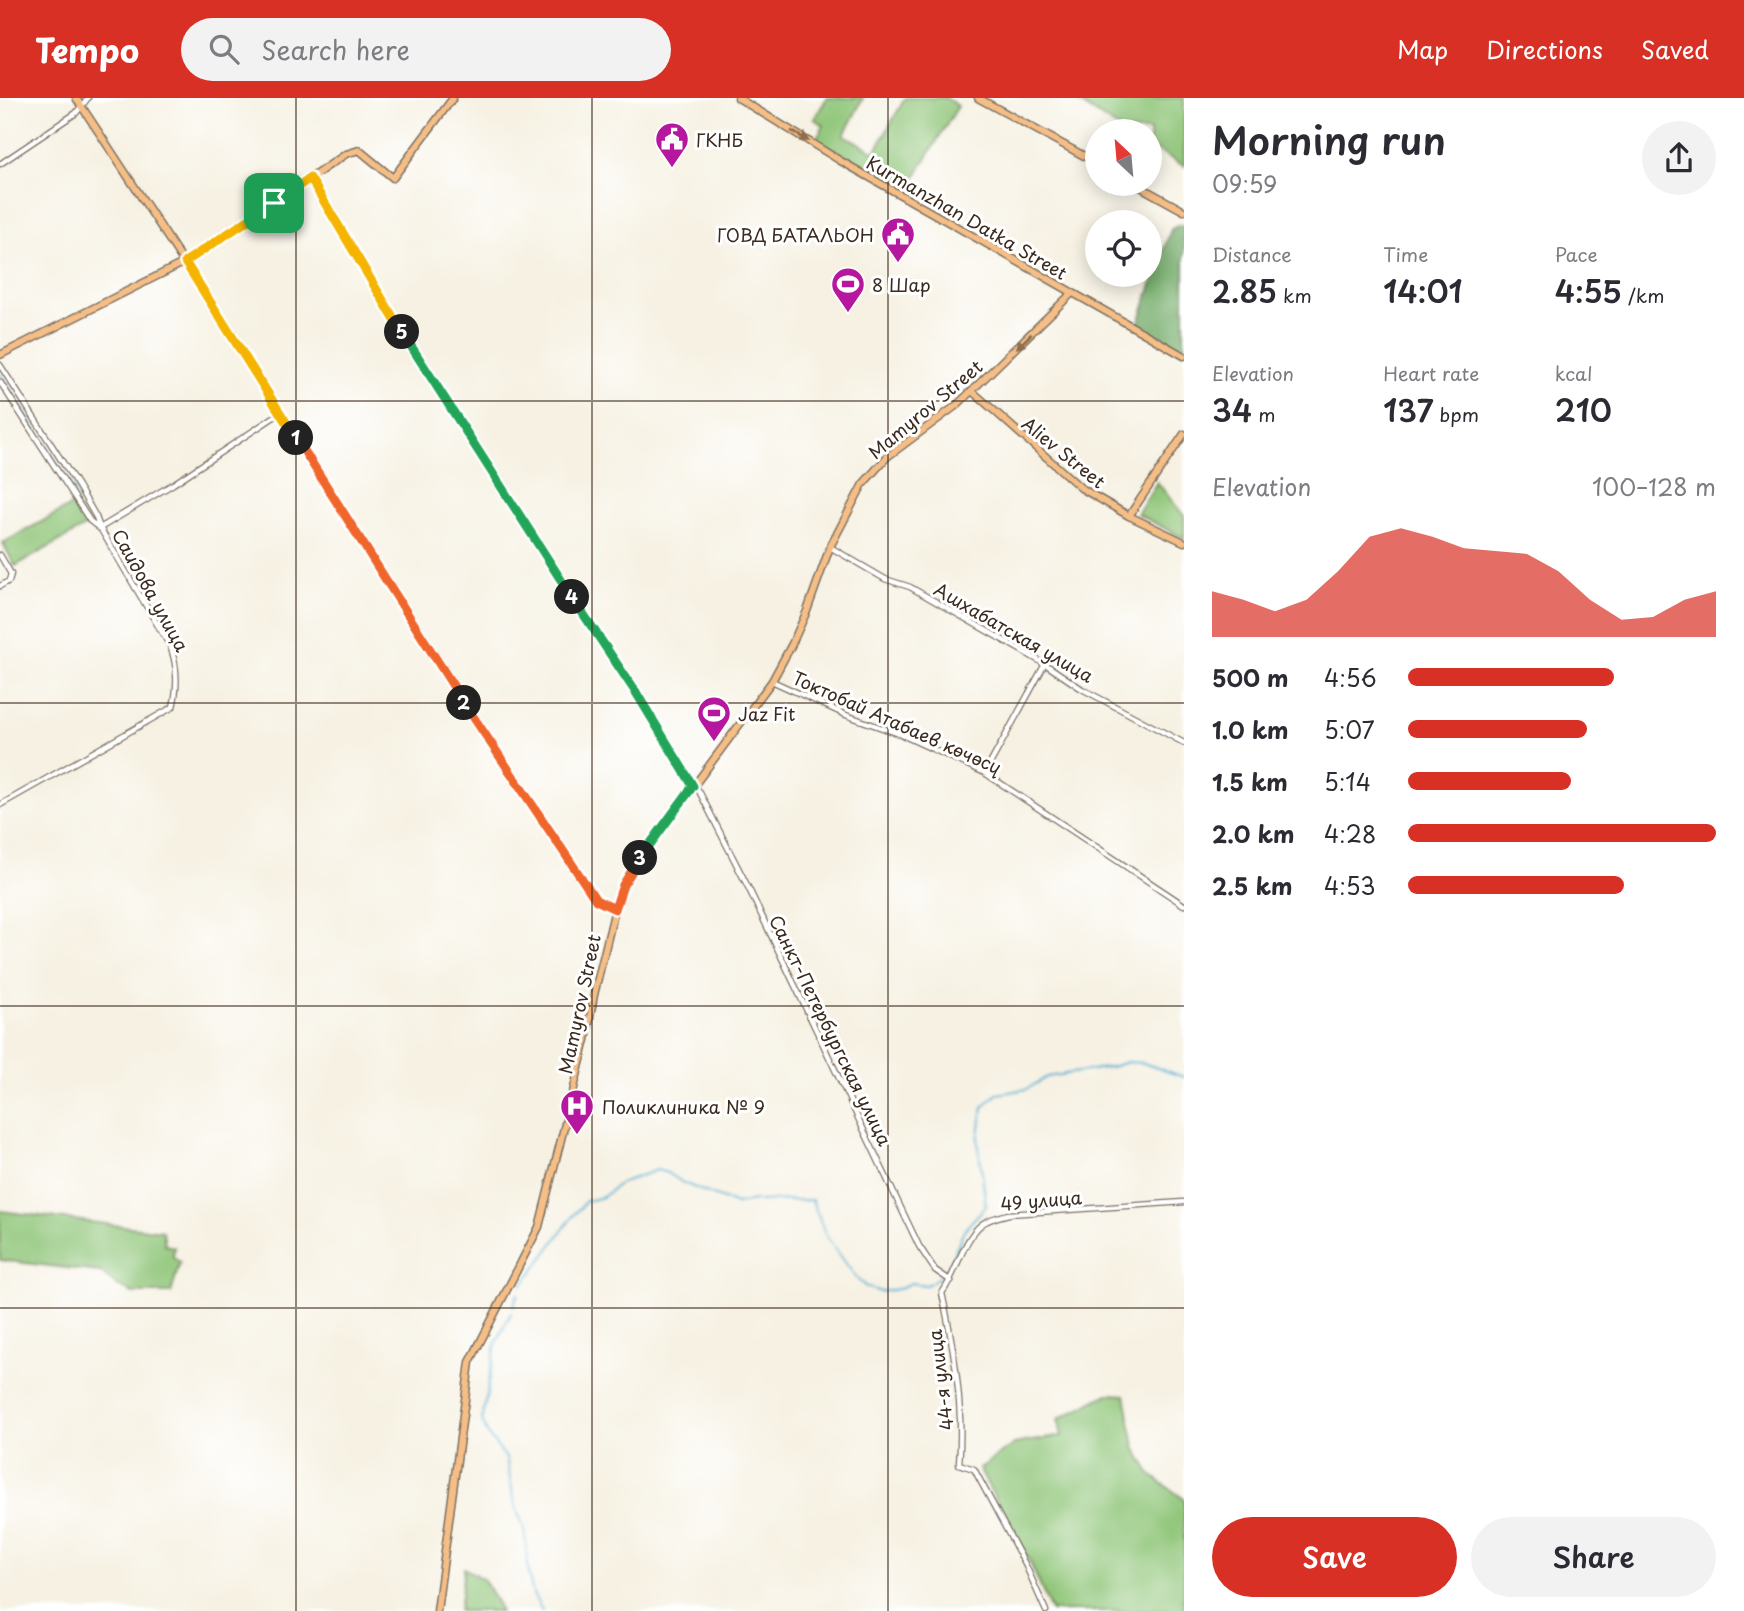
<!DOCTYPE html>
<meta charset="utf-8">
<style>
:root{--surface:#fff;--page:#f2f2f3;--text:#2b2b33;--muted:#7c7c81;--accent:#d93025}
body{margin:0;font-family:"Playpen Sans",sans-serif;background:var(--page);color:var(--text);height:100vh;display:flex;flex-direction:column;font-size:26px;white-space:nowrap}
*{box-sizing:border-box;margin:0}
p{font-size:23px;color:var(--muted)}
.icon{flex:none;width:38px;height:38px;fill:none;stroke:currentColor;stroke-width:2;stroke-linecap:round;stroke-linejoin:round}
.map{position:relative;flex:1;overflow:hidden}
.details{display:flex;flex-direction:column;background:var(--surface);width:560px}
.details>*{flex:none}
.needle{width:46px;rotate:334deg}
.buttons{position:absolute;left:1085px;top:21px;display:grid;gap:14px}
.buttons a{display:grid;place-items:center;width:77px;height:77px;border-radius:50%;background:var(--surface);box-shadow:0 4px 18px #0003;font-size:35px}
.pin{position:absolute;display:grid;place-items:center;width:60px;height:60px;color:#fff;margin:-30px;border-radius:14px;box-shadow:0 4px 10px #0006}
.km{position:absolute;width:35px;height:35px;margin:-18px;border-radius:50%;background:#222;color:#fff;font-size:19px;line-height:35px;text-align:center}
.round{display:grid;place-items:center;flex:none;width:74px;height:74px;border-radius:37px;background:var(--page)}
.head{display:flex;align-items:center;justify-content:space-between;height:119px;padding:0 28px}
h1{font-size:38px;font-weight:600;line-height:52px}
.stats{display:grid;grid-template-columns:repeat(3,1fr);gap:10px;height:119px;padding:7px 28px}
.stats div{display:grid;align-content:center}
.stats b{font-size:30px;font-weight:600}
.stats small{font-size:19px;font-weight:400}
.stats p{font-size:19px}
.chart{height:196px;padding:14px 28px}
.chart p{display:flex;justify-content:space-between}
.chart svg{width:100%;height:126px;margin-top:7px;fill:var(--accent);opacity:.7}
.cta{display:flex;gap:14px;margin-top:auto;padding:14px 28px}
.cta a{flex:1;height:80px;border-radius:42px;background:var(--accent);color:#fff;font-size:28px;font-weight:600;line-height:80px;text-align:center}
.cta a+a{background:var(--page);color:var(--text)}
ul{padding:0 28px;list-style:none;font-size:23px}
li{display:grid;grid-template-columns:112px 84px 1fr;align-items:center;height:52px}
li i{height:18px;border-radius:9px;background:var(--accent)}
header{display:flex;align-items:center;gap:42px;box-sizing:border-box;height:98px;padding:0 35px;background:var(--accent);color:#fff}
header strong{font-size:33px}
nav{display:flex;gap:38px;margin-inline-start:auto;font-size:24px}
.search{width:490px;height:63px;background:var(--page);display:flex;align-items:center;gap:18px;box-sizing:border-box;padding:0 24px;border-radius:38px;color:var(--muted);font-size:26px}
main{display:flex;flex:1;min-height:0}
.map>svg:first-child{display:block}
.green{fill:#8ec577;stroke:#64784a;stroke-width:2}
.forest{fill:#72aa68;stroke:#566a43;stroke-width:2}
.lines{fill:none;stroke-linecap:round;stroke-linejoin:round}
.stream{stroke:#54add1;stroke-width:2}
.minor-casing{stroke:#7c7063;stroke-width:7}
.major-casing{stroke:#7c7063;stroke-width:9}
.minor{stroke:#fff;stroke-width:4.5}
.major{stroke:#f5be86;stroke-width:6}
.oneway{fill:#8f6d4d}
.split-1-casing{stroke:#fff;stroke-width:14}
.split-2-casing{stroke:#fff;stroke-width:14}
.split-3-casing{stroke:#fff;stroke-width:14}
.split-4-casing{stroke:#fff;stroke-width:14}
.split-5-casing{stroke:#fff;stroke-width:14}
.split-6-casing{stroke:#fff;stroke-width:14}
.split-1{stroke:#f5b400;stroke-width:9}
.split-2{stroke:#f0652b;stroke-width:9}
.split-3{stroke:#f0652b;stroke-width:9}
.split-4{stroke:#22a559;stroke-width:9}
.split-5{stroke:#22a559;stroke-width:9}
.split-6{stroke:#f5b400;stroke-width:9}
.grid{fill:none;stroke:#3b2a1e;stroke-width:2;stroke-opacity:0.55}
.labels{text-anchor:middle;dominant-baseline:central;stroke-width:6;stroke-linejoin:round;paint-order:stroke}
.poi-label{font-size:18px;fill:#3b2a1e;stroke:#fff;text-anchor:start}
.street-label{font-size:18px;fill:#3b2a1e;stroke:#fff}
</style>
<header>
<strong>Tempo</strong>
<div class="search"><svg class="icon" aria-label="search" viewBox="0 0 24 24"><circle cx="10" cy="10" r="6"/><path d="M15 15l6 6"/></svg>Search here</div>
<nav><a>Map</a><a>Directions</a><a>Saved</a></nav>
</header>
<main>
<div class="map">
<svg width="1184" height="1513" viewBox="0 0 1184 1513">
<rect width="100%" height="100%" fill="#fff"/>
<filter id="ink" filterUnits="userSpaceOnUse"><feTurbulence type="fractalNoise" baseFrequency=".0143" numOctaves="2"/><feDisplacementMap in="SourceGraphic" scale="14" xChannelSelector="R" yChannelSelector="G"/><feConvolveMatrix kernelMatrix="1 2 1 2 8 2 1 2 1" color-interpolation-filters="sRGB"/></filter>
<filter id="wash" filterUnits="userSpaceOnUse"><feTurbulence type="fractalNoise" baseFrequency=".00686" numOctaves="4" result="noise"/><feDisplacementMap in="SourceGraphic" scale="28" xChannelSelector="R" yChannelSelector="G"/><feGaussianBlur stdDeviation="1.57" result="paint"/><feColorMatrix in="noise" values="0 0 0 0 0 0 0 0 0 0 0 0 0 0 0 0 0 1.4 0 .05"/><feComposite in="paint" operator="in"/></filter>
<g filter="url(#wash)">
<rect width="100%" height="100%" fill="#f6f1e2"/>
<!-- green -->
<g class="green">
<polygon points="827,0 863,0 844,37 875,54 905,0 946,0 958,8 907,92 816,41 824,27 814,21"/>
<polygon points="1072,0 1120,0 1127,4 1124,0 1184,0 1184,68 1150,48 1150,33 1123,33"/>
<polygon points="1157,384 1184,418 1184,440 1137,416"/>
<polygon points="74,406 86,428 15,468 3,445"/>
<polygon points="0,1113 163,1133 165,1147 174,1149 173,1160 180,1164 171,1195 133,1195 117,1188 100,1174 0,1162"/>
<polygon points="1108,1296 1125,1297 1135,1349 1151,1377 1184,1401 1184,1507 1182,1513 1051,1513 1030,1464 979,1371 1014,1346 1062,1338 1058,1321"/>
<polygon points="464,1470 484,1482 501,1513 459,1513"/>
</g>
<!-- forest -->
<polygon class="forest" points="1179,127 1184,127 1184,253 1138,227 1170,134 1172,130"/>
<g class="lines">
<!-- stream -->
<g class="stream">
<polyline points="0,275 92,421"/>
<polyline points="943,1174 948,1169 964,1132 986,1108 978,1043 983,1009 997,996 1027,991 1047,979 1111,969 1127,964 1143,965 1184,979"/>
<polyline points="522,1188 573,1118 586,1103 603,1099 620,1085 657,1072 668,1075 683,1085 736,1106 755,1103 812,1102 826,1138 858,1182 866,1189 881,1194 902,1190 910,1185 927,1187 939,1179"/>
<polyline points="513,1209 518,1196"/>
<polyline points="511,1215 496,1245 482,1322 488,1337 506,1360 515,1407 525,1432 529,1479 533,1496 542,1513"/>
</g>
</g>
</g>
<g filter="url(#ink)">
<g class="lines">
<!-- minor casing -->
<g class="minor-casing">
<g id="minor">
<polyline points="0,66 76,15 88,0"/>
<polyline points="310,80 402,235 700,695 749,791 919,1148 935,1172 951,1183"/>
<path d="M0,267L78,388L96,419L100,430L170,548C178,568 178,588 173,609L0,707"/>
<polyline points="0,284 90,423 99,430"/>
<polyline points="100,430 173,386 280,315"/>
<polyline points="830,449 885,481 910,489 1045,566 1082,591 1184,645"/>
<polyline points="0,457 11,476 9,483 0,488"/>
<polyline points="772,583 846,617 902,637 985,675 1184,807"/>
<polyline points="985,675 1045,566"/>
<path d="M1046,1513L1026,1468L974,1371L959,1366C964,1308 954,1251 942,1195C957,1175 962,1142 982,1126C990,1120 1001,1118 1009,1116L1184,1104"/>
</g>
</g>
<!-- major casing -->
<g class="major-casing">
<g id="major">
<path d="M76,0C249,259 411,525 583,785L596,802L615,811"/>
<polyline points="738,0 839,62 1184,258"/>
<polyline points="978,0 1097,65"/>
<polyline points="1135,86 1184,113"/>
<polyline points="0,257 185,164 346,56 359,52 393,80 453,0"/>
<polyline points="972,293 1081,390 1129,418 1184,444"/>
<polyline points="1129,418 1184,336"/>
<polyline points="437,1513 470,1264 539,1129 586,942 594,897 615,811 623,787 638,763 772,583 792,546 807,513 830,449 863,386 887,359 957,307 1072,195"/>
</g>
</g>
<!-- minor -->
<use href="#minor" class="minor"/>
<!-- major -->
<use href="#major" class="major"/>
</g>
<!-- one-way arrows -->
<defs><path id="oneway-solid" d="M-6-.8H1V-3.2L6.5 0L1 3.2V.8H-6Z" transform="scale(1.75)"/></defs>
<g class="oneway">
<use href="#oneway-solid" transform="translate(800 38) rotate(31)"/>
<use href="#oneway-solid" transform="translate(1024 243) rotate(136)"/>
</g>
</g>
<g class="lines" filter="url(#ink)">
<!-- split-1 casing -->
<g class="split-1-casing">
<polyline id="split-1" points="274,105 185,164 296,340"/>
</g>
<!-- split-2 casing -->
<g class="split-2-casing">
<polyline id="split-2" points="296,340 464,605"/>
</g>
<!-- split-3 casing -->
<g class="split-3-casing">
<polyline id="split-3" points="464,605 596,802 615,811 623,787 640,760"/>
</g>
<!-- split-4 casing -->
<g class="split-4-casing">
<polyline id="split-4" points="572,499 637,596 693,688 640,760"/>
</g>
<!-- split-5 casing -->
<g class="split-5-casing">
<polyline id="split-5" points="402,234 572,499"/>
</g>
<!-- split-6 casing -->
<g class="split-6-casing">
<polyline id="split-6" points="274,105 310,80 402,234"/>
</g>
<!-- split-1 -->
<use href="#split-1" class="split-1"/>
<!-- split-2 -->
<use href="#split-2" class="split-2"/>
<!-- split-3 -->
<use href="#split-3" class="split-3"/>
<!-- split-4 -->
<use href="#split-4" class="split-4"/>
<!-- split-5 -->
<use href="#split-5" class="split-5"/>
<!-- split-6 -->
<use href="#split-6" class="split-6"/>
</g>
<!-- grid -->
<path class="grid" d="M296,0V1513M592,0V1513M888,0V1513M0,303H1184M0,605H1184M0,908H1184M0,1210H1184"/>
<!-- icons -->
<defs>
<g id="civic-pin" transform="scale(1.75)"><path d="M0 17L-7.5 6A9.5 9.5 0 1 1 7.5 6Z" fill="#b5179e" stroke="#fff"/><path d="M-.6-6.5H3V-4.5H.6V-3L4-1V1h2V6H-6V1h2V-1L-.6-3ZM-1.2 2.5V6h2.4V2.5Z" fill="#fff"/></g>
<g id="stadium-pin" transform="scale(1.75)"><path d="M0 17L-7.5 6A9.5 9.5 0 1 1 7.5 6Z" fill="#b5179e" stroke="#fff"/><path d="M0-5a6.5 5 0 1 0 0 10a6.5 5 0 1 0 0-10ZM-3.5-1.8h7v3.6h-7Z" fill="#fff"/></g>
<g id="hospital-pin" transform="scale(1.75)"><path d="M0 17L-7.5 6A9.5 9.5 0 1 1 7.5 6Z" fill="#b5179e" stroke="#fff"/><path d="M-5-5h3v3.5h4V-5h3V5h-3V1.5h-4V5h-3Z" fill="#fff"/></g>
</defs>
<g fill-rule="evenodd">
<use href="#civic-pin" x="672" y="41"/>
<use href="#civic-pin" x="898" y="136"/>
<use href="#stadium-pin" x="848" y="186"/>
<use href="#stadium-pin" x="714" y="615"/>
<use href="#hospital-pin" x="577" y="1008"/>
</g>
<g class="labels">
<!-- poi labels -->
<g class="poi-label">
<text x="696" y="41">ГКНБ</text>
<text x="874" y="136" text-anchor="end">ГОВД БАТАЛЬОН</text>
<text x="872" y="186">8 Шар</text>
<text x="738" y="615">Jaz Fit</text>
<text x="602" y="1008">Поликлиника № 9</text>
</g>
<!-- street labels -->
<g class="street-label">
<text transform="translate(967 119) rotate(30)">Kurmanzhan Datka Street</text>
<text transform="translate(925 311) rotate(-40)">Mamyrov Street</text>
<text transform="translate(1064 354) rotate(39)">Aliev Street</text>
<text transform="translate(151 492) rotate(61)">Саидова улица</text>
<text transform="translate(1014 534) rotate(30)">Ашхабатская улица</text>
<text transform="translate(897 624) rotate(24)">Токтобай Атабаев көчөсү</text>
<text transform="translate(579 906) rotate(-78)">Mamyrov Street</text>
<text transform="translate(831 932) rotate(64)">Санкт-Петербургская улица</text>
<text transform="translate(1041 1102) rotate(-5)">49 улица</text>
<text transform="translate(940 1282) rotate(-97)">44-я улица</text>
</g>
</g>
</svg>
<div class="buttons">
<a><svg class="needle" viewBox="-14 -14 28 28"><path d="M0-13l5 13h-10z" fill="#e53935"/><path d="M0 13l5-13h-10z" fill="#7c7c81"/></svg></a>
<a><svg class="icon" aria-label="locate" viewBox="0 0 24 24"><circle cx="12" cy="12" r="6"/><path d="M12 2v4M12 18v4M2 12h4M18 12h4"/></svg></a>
</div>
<div class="pin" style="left:274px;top:105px;background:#1e9e55"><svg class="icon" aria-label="arrive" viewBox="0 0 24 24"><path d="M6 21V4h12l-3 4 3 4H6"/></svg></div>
<b class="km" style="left:296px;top:340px">1</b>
<b class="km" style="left:464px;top:605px">2</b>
<b class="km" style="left:640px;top:760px">3</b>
<b class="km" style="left:572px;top:499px">4</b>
<b class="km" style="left:402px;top:234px">5</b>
</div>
<section class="details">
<div class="head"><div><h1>Morning run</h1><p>09:59</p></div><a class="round"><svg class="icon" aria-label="share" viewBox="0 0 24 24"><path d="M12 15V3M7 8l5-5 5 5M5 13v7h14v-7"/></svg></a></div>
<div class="stats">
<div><p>Distance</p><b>2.85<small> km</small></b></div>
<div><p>Time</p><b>14:01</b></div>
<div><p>Pace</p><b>4:55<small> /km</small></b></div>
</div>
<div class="stats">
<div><p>Elevation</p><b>34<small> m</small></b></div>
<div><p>Heart rate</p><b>137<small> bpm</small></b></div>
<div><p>kcal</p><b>210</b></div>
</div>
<div class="chart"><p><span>Elevation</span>100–128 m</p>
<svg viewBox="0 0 160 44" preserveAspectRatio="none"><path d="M0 44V28L10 31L20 35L30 31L40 21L50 9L60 6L70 9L80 13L90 14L100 15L110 21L120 31L130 38L140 37L150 31L160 28V44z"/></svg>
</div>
<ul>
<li><b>500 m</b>4:56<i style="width:67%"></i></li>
<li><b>1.0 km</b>5:07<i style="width:58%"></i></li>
<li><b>1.5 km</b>5:14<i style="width:53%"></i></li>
<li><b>2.0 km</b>4:28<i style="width:100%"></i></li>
<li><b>2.5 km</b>4:53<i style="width:70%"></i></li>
</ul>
<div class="cta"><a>Save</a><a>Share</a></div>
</section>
</main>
